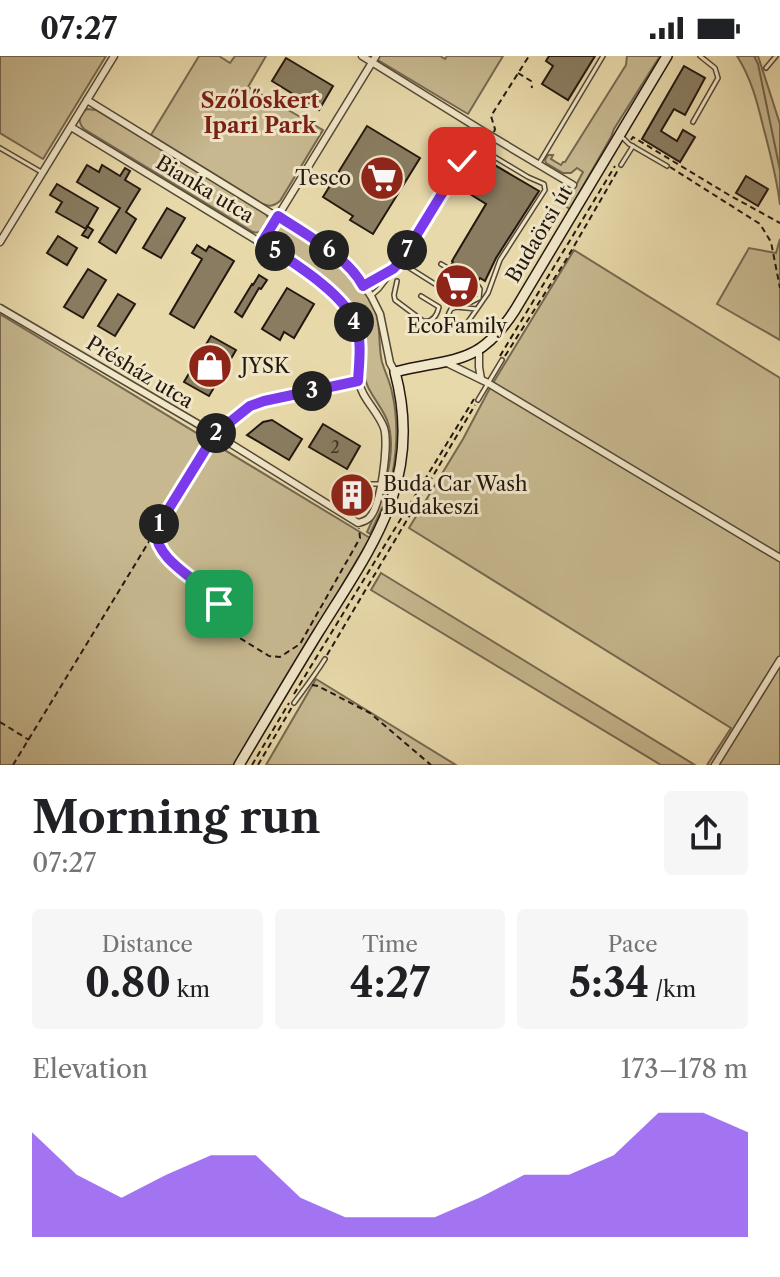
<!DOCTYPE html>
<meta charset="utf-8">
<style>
:root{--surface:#fff;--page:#f6f6f6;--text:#202124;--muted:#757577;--accent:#7c3aed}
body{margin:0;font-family:"Libre Caslon Text",serif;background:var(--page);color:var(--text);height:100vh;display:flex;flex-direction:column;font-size:30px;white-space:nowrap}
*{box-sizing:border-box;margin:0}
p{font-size:26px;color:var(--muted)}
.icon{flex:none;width:44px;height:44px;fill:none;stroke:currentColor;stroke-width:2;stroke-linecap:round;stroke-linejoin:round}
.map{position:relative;height:709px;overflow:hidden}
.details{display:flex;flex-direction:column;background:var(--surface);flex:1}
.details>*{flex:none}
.pin{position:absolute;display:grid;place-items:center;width:68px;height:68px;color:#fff;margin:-34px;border-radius:16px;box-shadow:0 4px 12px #0006}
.km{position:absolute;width:40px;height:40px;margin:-20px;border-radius:50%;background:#222;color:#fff;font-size:22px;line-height:40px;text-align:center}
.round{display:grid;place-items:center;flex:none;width:84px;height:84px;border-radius:8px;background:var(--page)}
.head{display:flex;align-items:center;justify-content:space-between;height:136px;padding:0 32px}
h1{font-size:44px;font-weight:700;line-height:60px}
.metrics{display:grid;grid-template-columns:repeat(3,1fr);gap:12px;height:136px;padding:8px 32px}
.metrics div{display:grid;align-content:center;border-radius:8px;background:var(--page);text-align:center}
.metrics b{font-size:40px;font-weight:700}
.metrics small{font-size:22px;font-weight:400}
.metrics p{font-size:22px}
.chart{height:224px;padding:16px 32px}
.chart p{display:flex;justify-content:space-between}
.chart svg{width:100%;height:144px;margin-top:8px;fill:var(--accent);opacity:.7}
.status{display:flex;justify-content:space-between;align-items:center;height:56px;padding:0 40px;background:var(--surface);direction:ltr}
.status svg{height:22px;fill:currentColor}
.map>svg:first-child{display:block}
.green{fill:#c7b890;stroke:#756850;stroke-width:2}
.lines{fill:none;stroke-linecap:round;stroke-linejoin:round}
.stream{stroke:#71644d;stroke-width:2}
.building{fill:#897c60;stroke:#231810;stroke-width:2}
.lane-casing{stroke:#544836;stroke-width:6}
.street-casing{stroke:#544836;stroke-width:9}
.secondary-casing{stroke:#231810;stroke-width:12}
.path{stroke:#231810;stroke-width:2;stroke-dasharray:6 4;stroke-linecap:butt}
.lane{stroke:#f0e6c8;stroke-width:3}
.street{stroke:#f0e6c8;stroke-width:6}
.secondary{stroke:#f0e6c8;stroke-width:9}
.route-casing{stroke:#fff;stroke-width:16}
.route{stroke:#7c3aed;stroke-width:10}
.labels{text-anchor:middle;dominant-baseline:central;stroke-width:6;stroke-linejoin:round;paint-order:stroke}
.number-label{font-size:16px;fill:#3c3124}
.poi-label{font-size:20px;fill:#231810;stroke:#f0e6c8;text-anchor:start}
.street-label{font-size:20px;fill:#231810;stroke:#f0e6c8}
.neighbourhood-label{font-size:22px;font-weight:bold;fill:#7a1f14;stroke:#f0e6c8}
</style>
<div class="status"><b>07:27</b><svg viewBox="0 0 49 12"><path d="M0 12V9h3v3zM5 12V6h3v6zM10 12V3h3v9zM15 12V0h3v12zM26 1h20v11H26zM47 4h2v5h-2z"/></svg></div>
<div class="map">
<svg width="780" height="709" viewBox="0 0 780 709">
<rect width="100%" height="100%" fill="#e8d9aa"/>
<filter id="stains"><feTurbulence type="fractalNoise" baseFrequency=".0025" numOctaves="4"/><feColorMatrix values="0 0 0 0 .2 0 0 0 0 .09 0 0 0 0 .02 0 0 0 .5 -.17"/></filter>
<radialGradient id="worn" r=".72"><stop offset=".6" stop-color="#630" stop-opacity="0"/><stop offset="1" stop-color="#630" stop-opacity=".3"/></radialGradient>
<!-- green -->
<g class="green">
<polygon points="0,0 106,0 43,103 0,77"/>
<path d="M199,0H219L230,7L235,0H266L248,31L323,74L280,145C274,150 270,151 263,148L151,79Z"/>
<polygon points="371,0 440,0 445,3 447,0 503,0 468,58"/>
<polygon points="627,0 660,0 614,73 611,81 570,153 565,150 583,116 577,112 571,117 563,117 546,107 545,104 548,99 553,99 551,103 561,109 563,106 565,106 626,9"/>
<path d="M737,0H758L780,68V149C777,122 770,96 763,70C757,45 751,22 737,0Z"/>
<path d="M87,53L96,54L265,156L269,164C268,173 262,178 253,176L84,73C77,66 79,58 87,53Z"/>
<path d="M281,169L288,171C318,191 364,221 376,257C381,273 378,290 382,306C385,316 390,326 392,336C401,375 395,414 385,452H382L370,478L367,476C381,447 399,396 387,364C380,347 365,334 363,314C361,294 367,273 354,255C342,238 322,221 305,209C295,201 283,196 274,188L272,184L271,176Z"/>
<polygon points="780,183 780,284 717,248 749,192 776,197"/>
<polygon points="574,194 780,322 780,709 707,709 731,672 409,472 463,383 490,332"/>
<polygon points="0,258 370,482 236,709 0,709"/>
<polygon points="381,517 695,709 661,709 371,534"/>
<polygon points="316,623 456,709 266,709"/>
</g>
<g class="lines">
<!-- stream -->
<polyline class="stream" points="754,0 758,8 780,114"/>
</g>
<!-- building -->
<g class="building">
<polygon points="549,0 595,0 568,44 542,28 553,10 546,5"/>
<polygon points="286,2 333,30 319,54 272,25"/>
<polygon points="684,10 705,22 685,59 674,53 661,75 677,85 683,74 695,81 680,106 642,83"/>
<polygon points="367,70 420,102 373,178 350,164 353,160 323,141"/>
<polygon points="476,98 539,135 496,202 485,225 480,222 478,225 451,209 453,206 452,205 486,148 457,130"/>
<polygon points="87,109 99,116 102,109 120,120 125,112 130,115 125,124 140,133 126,156 136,163 116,197 99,186 120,152 77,126"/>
<polygon points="746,120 768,133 758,150 736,137"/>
<polygon points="57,128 98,152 86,173 87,170 93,174 88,182 82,179 86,173 56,156 62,146 50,139"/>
<polygon points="167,152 185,162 161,202 143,192"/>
<polygon points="58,180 77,192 67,209 47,197"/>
<polygon points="197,189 206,195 209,190 234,205 194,272 170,258 202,203 192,197"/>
<polygon points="88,213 106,224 83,262 64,251"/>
<polygon points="447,217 474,233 468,242 441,226"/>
<polygon points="259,219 267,224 261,233 259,232 242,261 235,256 252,228 253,229"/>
<polygon points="287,232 314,248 294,282 284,276 280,284 262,273"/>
<polygon points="118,238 135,248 115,280 98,270"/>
<polygon points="211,280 236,294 209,340 184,326"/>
<polygon points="272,364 302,383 289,404 247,379 263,366"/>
<polygon points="323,368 360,390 347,413 309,391"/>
</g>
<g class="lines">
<!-- lane casing -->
<g class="lane-casing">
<g id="lane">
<polyline points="766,12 776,0"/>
<polyline points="693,66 718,22 715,12 700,0"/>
<polyline points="620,79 629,88 667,110"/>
<path d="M473,88L528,121L544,128L545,134L500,204L488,237L477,253L456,251L451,253C446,261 447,267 455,272L465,270L477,253"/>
<polyline points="0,92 43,117"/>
<polyline points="538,109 603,0"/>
<polyline points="621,109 633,90"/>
<polyline points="400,206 465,247 471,246 479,242 480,233 478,230 441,208"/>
<path d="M397,225L394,239L395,244L423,265C433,267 437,259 439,251L421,240"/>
<polyline points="365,230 389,215"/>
<polyline points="371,240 379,233 400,206 481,74"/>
<polyline points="478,344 502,304"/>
<polyline points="354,436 365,428 381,428"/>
<polyline points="345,457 350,442"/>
<path d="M294,647C305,632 315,619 325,603"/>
</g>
</g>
<!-- street casing -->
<g class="street-casing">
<g id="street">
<polyline points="362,0 481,74 573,129"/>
<polyline points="87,44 324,190 359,222 371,240 380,258 390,307 395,316"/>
<polyline points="0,186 114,0"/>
<polyline points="262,186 376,0"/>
<path d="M0,252L215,378L358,467C362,466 366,465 369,462C381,451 389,388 384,372C378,355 361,342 358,323C356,303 363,281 352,262C337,237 312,221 289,204L71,71"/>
<polyline points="479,295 479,311 481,323"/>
<polyline points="445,306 488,327 780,502"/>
<polyline points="215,378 250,350 264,345 358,325"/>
<polyline points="715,709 780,604"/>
</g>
</g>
<!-- secondary casing -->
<g class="secondary-casing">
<path id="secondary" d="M239,709C265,665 291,621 318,577C372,490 424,424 395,316C454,301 478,311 515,254L667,0"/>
</g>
<!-- path -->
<g class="path">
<polyline points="518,17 531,25 532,32"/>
<polyline points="494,76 495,73 491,60 529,0"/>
<polyline points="631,84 633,81 729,139 780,167"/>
<polyline points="670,111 760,168 771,186 780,232"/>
<polyline points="500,300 615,110"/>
<polyline points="505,300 566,204 618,114"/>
<polyline points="155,477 158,490 167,502 211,538 219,548 230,576 269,600 280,601 300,588 360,482 359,472"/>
<polyline points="327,599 475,349"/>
<polyline points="312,629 318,630 370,657 431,709"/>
<polyline points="294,638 474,343"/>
<polyline points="0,666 29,684"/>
<polyline points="13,709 212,382"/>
<polyline points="252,709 289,647"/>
<polyline points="258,709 292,651"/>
</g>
<!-- lane -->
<use href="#lane" class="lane"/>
<!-- street -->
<use href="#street" class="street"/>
<!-- secondary -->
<use href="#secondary" class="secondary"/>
</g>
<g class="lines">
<!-- route casing -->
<g class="route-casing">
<path id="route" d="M219,548C200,522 159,509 155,475L215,378L250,350L264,345L358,325C359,307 362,286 356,269C345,237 289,204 262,186L278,160C305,178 348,201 363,230L393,213L400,206L462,105"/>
</g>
<!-- route -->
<use href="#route" class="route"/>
</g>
<!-- icons -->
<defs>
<g id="supermarket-disc" transform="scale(2.3)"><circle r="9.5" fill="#8f2418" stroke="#f0e6c8"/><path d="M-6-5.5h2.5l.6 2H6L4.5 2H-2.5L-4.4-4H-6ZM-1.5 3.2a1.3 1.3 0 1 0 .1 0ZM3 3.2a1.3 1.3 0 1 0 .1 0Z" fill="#fff"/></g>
<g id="shop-disc" transform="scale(2.3)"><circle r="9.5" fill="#8f2418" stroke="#f0e6c8"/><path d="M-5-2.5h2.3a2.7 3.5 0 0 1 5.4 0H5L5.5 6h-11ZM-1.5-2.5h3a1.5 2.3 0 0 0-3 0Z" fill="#fff"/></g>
<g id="building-disc" transform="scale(2.3)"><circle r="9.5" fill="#8f2418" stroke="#f0e6c8"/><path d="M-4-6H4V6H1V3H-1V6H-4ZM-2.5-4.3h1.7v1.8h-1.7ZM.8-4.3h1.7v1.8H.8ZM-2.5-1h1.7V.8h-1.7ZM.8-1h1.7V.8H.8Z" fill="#fff"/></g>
</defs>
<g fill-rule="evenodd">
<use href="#supermarket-disc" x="382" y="122"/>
<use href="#supermarket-disc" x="457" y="230"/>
<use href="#shop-disc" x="210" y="310"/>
<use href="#building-disc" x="352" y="439"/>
</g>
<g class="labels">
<!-- number labels -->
<g class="number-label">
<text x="335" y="391">2</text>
</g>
<!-- poi labels -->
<g class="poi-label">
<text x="351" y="122" text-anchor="end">Tesco</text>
<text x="457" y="270" text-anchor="middle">EcoFamily</text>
<text x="241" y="310">JYSK</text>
<text x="383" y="428">Buda Car Wash<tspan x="383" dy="23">Budakeszi</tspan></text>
</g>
<!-- street labels -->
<g class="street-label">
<text transform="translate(205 133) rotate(31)">Bianka utca</text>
<text transform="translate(539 178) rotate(-59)">Budaörsi út</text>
<text transform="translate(140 316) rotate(31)">Présház utca</text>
</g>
<!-- neighbourhood labels -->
<g class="neighbourhood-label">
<text x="260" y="44">Szőlőskert<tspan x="260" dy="25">Ipari Park</tspan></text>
</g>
</g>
<rect width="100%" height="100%" filter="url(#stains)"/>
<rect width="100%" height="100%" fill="url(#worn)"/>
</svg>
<div class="pin" style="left:219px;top:548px;background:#1e9e55"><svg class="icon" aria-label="arrive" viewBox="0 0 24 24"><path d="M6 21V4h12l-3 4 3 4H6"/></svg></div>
<div class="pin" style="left:462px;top:105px;background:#d93025"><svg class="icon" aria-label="check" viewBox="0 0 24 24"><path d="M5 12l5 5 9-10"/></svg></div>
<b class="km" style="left:159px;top:468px">1</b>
<b class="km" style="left:216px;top:377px">2</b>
<b class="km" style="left:312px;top:335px">3</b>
<b class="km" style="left:354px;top:266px">4</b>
<b class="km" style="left:275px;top:195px">5</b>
<b class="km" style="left:329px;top:194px">6</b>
<b class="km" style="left:407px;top:194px">7</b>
</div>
<section class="details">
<div class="head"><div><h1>Morning run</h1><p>07:27</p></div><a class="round"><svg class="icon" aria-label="share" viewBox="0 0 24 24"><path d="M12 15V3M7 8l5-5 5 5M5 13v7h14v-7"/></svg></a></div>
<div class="metrics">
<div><p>Distance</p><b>0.80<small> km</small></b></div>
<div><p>Time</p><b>4:27</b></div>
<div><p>Pace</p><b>5:34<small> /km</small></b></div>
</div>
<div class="chart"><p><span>Elevation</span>173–178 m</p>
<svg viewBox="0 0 160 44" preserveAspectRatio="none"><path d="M0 44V12L10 25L20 32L30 25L40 19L50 19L60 32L70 38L80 38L90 38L100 32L110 25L120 25L130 19L140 6L150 6L160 12V44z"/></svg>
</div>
</section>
